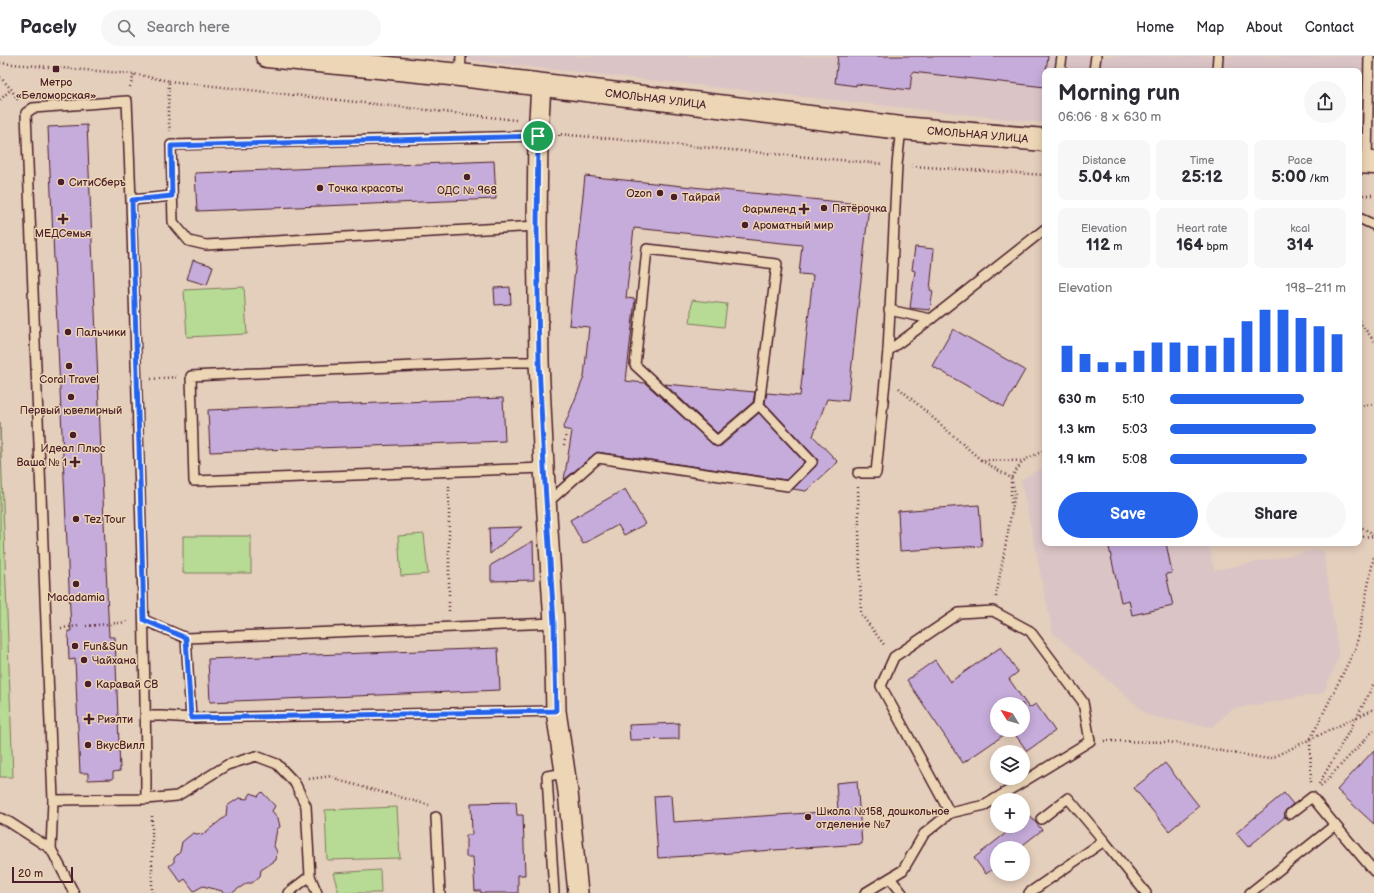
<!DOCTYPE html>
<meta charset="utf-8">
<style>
:root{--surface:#fff;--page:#f7f7f7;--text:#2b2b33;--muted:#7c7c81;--line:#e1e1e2;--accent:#2563eb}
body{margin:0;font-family:"Balsamiq Sans",sans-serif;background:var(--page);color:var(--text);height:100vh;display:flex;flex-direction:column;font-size:15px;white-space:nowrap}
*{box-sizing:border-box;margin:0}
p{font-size:13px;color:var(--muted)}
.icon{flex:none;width:22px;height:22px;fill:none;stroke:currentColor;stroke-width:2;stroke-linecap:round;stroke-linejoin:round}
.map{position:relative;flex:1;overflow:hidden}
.side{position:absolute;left:1042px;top:12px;width:320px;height:478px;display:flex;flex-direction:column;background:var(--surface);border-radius:8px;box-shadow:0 2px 10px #0003}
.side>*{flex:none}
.needle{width:26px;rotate:307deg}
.tools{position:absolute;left:990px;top:641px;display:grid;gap:8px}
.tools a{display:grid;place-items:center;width:40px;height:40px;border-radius:50%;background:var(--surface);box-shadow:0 2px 10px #0003;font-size:20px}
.scale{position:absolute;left:12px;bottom:10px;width:61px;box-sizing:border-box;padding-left:4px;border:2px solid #4a1f2b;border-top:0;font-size:11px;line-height:14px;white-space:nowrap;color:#4a1f2b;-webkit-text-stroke:3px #ecd6b5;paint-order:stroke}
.pin{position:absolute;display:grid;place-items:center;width:34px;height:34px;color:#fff;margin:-17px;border:2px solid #fff;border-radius:50%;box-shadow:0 1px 4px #0007}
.round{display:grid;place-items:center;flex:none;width:42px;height:42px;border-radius:21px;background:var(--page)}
.head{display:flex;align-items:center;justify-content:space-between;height:68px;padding:0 16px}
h1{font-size:22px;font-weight:700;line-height:30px}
.figures{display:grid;grid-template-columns:repeat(3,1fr);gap:6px;height:68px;padding:4px 16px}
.figures div{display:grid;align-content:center;border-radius:8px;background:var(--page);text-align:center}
.figures b{font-size:17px;font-weight:700}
.figures small{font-size:11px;font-weight:400}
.figures p{font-size:11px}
.chart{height:112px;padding:8px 16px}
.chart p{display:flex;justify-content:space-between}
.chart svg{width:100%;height:72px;margin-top:4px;stroke:var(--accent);stroke-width:6}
.cta{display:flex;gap:8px;margin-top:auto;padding:8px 16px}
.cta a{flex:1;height:46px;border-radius:24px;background:var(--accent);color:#fff;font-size:16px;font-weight:700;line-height:46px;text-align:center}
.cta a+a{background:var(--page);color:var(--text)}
ul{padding:0 16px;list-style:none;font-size:13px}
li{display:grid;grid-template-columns:64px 48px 1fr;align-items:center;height:30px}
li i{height:10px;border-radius:5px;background:var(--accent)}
header{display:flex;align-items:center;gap:24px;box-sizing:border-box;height:56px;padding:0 20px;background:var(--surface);border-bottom:1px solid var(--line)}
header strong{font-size:19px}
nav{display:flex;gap:22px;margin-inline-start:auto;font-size:14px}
.search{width:280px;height:36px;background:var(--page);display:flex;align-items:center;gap:10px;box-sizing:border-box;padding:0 14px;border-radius:22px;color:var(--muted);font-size:15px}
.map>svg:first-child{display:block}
.built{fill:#dbc4c5}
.green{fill:#b7da94;stroke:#807c60}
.building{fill:#c6acda;stroke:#4a1f2b}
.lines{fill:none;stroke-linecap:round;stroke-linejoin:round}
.lane-casing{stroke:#4a1f2b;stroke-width:12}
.street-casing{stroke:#4a1f2b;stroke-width:22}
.secondary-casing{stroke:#4a1f2b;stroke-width:25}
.path{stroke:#4a1f2b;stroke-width:2.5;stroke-dasharray:1 3;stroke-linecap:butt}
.lane{stroke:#ecd6b5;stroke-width:9}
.street{stroke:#ecd6b5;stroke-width:19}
.secondary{stroke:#ecd6b5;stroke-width:22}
.route-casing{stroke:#fff;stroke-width:8}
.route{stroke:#2563eb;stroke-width:5}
.poi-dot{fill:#4a1f2b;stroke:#ecd6b5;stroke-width:1.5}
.labels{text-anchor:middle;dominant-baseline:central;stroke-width:3;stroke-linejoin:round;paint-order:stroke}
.poi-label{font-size:11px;fill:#4a1f2b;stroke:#ecd6b5;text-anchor:start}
.street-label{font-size:11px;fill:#4a1f2b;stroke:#ecd6b5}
</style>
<header>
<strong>Pacely</strong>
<div class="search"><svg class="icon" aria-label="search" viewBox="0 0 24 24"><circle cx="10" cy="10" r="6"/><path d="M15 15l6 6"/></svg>Search here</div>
<nav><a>Home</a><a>Map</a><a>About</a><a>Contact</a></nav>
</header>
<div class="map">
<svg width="1374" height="837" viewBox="0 0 1374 837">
<rect width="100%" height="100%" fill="#e4cebc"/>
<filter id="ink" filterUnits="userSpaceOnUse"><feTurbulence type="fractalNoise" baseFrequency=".025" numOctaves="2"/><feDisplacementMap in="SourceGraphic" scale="8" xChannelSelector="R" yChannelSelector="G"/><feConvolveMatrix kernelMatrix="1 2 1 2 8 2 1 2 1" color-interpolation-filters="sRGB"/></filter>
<g filter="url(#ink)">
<!-- built -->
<g class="built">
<polygon points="429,0 1374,0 1374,81 1359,81 1359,15 1045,15 1045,67"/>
<polygon points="1045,410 1045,487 1208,487 1214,514 1323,493 1339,601 1323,637 1232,653 1212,671 1149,660 1053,577 1021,424"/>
</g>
<!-- green -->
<g class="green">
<polygon points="244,231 247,278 187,281 184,234"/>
<polygon points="692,244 727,248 724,271 690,267"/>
<polygon points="0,366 13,721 0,721"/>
<polygon points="424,478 428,518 401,520 398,480"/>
<rect x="183" y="480" width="68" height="37"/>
<polygon points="397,751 400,802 327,804 325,754"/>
<polygon points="380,814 381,837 339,837 333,817"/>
</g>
<!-- building -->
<g class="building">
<polygon points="838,0 1048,0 1046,15 1045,15 1045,31 912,16 910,34 856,28 856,30 835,27"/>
<polygon points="87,69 109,581 115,581 120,715 113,716 113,723 88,724 88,717 80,717 75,603 69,604 68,575 71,575 48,71"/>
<polygon points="494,105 496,143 197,155 195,117"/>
<polygon points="585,120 869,149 848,345 827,343 813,380 838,406 806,435 793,433 816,410 818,404 765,347 767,337 800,340 813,219 799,218 802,189 634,172 626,242 635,243 626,325 645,327 716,391 721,390 759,357 804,406 786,424 597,396 564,424 572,375 563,373 584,321 589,271 569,269"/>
<polygon points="915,191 934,193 930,234 933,235 930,254 910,252 915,215 912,214"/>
<polygon points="193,204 213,210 207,229 187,223"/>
<polygon points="510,231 511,248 495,249 494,232"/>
<polygon points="953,273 1025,314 1004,351 932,310"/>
<polygon points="665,328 755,336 753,346 717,377"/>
<polygon points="503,342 505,385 210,396 208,354"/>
<polygon points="625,433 645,468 624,479 618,469 583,488 570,464"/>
<polygon points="979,449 982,490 900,495 898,455"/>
<polygon points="522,471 490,498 489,472"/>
<polygon points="533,485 534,524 491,525 491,509"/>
<polygon points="1108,487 1166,487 1172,517 1166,518 1173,550 1132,559 1129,544 1121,546"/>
<polygon points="1001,591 1018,616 1009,623 1029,652 1036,648 1055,675 1027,695 1012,674 1023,674 1023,648 997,648 997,674 1011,674 963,707 907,624 935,604 950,626"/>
<polygon points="498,592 500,634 210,646 208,603"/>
<polygon points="679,667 679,683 630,684 629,669"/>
<polygon points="1374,694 1374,768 1337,734"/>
<polygon points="1165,707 1199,750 1169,775 1134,732"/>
<polygon points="857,725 862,788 658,802 654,740 671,739 673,766 838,755 836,727"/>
<polygon points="262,736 275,750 272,755 278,762 280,771 277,773 274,790 277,796 276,804 261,814 260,820 252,827 247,827 232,837 223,837 222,835 203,830 194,835 185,823 181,826 169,810 174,806 174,802 180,796 182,786 193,777 202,779 226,760 227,750 239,742 247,743 251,737 258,740"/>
<polygon points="1284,737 1293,748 1285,755 1285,761 1248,791 1236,777"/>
<polygon points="516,746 517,759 523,759 525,819 518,819 518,837 481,837 481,835 475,835 473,801 466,801 466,779 472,779 471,747"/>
<polygon points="1029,759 1042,774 1019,792 997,792 997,810 986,818 974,802 1015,770 1023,770 1023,764"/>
</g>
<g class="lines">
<!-- lane casing -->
<g class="lane-casing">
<g id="lane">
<polyline points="1060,15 1062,0"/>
<polyline points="1094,15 1096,0"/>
<polyline points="1217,15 1218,0"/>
<polyline points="460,19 461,0"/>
<path d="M127,45C132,155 135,265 138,375C142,498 146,620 146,743L53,744L26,57L33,52Z"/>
<polyline points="1367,106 1369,0"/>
<polyline points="132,144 172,140"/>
<polyline points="1359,162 1374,169"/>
<polyline points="537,170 206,189 189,185 173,166 171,89 538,80"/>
<polyline points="889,254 931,263"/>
<polyline points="888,295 931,263 1045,173"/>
<polyline points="539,306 503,306 191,320 194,425 544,412"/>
<polyline points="858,417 876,417 888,295 897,109 901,72"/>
<polyline points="547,447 598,402 788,430 812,406 759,349 777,208 647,193 635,309 717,385 759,349"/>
<polyline points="144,564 186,582"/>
<polyline points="554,567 186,582 191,662 556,655"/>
<polyline points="146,660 162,660 191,662"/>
<polyline points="146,743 177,740 227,709 256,700 277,708 295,727 306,750 310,820 288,837"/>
<polyline points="53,744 51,793 74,837"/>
<polyline points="1290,758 1312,741 1335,769"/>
<polyline points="436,761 440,837"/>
<polyline points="0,762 9,766 51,793"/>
<polyline points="1041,763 1068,742 1104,785"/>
<polyline points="310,820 317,837"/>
<polyline points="890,822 902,837"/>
<polyline points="554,837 547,720 566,717"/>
<polyline points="865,837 903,814 924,778 950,757 881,630 894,601 959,557 993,555 1030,575 1083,646 1090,685 985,749 950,757"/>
<polyline points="1029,837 1104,785 1146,837"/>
<polyline points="1250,837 1335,769 1374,815"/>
</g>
</g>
<!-- street casing -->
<g class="street-casing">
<polyline id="street" points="541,29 538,80 537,170 539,306 544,412 554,567 556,655 568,736 578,837"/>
</g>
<!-- secondary casing -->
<g class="secondary-casing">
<g id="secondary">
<path id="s1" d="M267,0L460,19L901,72L1045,84"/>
<polyline points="1359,106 1374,107"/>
</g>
</g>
<!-- path -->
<g class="path">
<polyline points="0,7 134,18 169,25 168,59 170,75"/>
<polyline points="0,21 11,33 18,44"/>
<polyline points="169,25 516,64"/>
<polyline points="130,31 134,18"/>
<polyline points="0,44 11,33"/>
<polyline points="559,80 559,78 883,108"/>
<polyline points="912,110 1045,119"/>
<polyline points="1359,139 1374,139"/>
<polyline points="1359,265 1374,285"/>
<polyline points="151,323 176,321"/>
<polyline points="899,332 981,404 1023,405 1045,394"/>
<polyline points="1359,350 1374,348"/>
<polyline points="564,389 566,377"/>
<polyline points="981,404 1011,422 1023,405"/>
<polyline points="1011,426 1011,447"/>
<polyline points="449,430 449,557"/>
<polyline points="858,431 861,558 885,590"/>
<polyline points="1359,470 1374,478"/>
<polyline points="1359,481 1374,480"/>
<polyline points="1232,487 1243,487"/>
<polyline points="996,541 1015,437 1011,422"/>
<polyline points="86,570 129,566"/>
<polyline points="61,572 79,570"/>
<polyline points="1104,685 1169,686 1269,703 1374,653"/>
<polyline points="309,723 332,720 341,725 429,749"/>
<polyline points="1311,726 1310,684 1356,591 1374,500"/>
<polyline points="1319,728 1357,661 1374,627"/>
<polyline points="1321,730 1374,674"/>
<polyline points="152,837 152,758"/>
</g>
<!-- lane -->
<use href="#lane" class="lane"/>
<!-- street -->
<use href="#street" class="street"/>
<!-- secondary -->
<use href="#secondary" class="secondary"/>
</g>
</g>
<g class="lines" filter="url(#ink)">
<!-- route casing -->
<g class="route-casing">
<polygon id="route" points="538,80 537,170 539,306 544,412 554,567 556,655 191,662 186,582 144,564 132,144 172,140 171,90"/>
</g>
<!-- route -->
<use href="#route" class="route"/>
</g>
<!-- markers -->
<g class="poi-dot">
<rect x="52" y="9" width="8" height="8" rx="2"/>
<circle cx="467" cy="121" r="4"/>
<circle cx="61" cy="126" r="4"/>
<circle cx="320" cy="132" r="4"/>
<circle cx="660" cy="137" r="4"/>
<circle cx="674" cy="141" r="4"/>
<circle cx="824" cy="152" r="4"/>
<path d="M802 147h4v4h4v4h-4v4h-4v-4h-4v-4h4z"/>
<path d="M61 157h4v4h4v4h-4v4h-4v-4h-4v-4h4z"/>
<circle cx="745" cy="169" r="4"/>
<circle cx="68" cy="276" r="4"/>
<circle cx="69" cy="310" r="4"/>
<circle cx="71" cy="341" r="4"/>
<circle cx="73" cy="379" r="4"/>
<path d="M73 400h4v4h4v4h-4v4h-4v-4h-4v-4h4z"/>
<circle cx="76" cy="463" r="4"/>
<circle cx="76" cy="528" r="4"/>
<circle cx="75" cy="590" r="4"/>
<circle cx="84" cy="604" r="4"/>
<circle cx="88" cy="628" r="4"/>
<path d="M87 657h4v4h4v4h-4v4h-4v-4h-4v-4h4z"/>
<circle cx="88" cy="689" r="4"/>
<circle cx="808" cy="761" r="4"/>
</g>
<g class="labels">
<!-- poi labels -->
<g class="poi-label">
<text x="56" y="26" text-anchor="middle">Метро<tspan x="56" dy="13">«Беломорская»</tspan></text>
<text x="69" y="126">СитиСберъ</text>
<text x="328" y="132">Точка красоты</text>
<text x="467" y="134" text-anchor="middle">ОДС № 968</text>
<text x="652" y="137" text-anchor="end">Ozon</text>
<text x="682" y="141">Тайрай</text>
<text x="832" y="152">Пятёрочка</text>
<text x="796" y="153" text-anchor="end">Фармленд</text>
<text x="753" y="169">Ароматный мир</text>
<text x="63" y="177" text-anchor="middle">МЕДСемья</text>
<text x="76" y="276">Пальчики</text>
<text x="69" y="323" text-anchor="middle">Coral Travel</text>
<text x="71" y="354" text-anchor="middle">Первый ювелирный</text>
<text x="73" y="392" text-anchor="middle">Идеал Плюс</text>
<text x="67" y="406" text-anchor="end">Ваша № 1</text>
<text x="84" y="463">Tez Tour</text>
<text x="76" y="541" text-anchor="middle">Macadamia</text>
<text x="83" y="590">Fun&amp;Sun</text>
<text x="92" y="604">Чайхана</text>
<text x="96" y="628">Каравай СВ</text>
<text x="97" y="663">Риэлти</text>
<text x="96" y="689">ВкусВилл</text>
<text x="816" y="755">Школа №158, дошкольное<tspan x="816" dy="13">отделение №7</tspan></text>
</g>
<!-- street labels -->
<g class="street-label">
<text stroke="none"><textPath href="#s1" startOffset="391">СМОЛЬНАЯ УЛИЦА</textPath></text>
<text stroke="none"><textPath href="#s1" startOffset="715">СМОЛЬНАЯ УЛИЦА</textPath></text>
</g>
</g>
</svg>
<div class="tools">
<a><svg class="needle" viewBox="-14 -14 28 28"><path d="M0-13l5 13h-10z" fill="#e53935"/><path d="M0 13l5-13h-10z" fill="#7c7c81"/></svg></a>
<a><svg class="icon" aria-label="layers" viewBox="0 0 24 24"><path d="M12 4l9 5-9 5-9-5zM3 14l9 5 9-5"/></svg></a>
<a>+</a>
<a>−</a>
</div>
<div class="scale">20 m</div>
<div class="pin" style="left:538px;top:80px;background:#1e9e55"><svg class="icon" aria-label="arrive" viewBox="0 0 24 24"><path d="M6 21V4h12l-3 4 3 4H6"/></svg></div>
<section class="side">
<div class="head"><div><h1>Morning run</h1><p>06:06 · 8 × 630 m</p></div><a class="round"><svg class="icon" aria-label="share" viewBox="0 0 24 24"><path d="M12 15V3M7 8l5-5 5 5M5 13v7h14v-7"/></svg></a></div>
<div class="figures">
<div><p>Distance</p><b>5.04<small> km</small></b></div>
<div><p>Time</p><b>25:12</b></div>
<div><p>Pace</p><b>5:00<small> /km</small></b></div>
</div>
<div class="figures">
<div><p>Elevation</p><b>112<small> m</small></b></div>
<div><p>Heart rate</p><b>164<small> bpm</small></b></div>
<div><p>kcal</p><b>314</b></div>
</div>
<div class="chart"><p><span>Elevation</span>198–211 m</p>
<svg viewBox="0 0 160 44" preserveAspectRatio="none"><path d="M5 44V28M15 44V33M25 44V38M35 44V38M45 44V31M55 44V26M65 44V26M75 44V28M85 44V28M95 44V23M105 44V13M115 44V6M125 44V6M135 44V11M145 44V16M155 44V21"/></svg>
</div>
<ul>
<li><b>630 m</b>5:10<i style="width:76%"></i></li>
<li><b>1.3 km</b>5:03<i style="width:83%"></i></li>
<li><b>1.9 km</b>5:08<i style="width:78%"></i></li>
</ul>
<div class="cta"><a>Save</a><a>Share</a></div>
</section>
</div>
